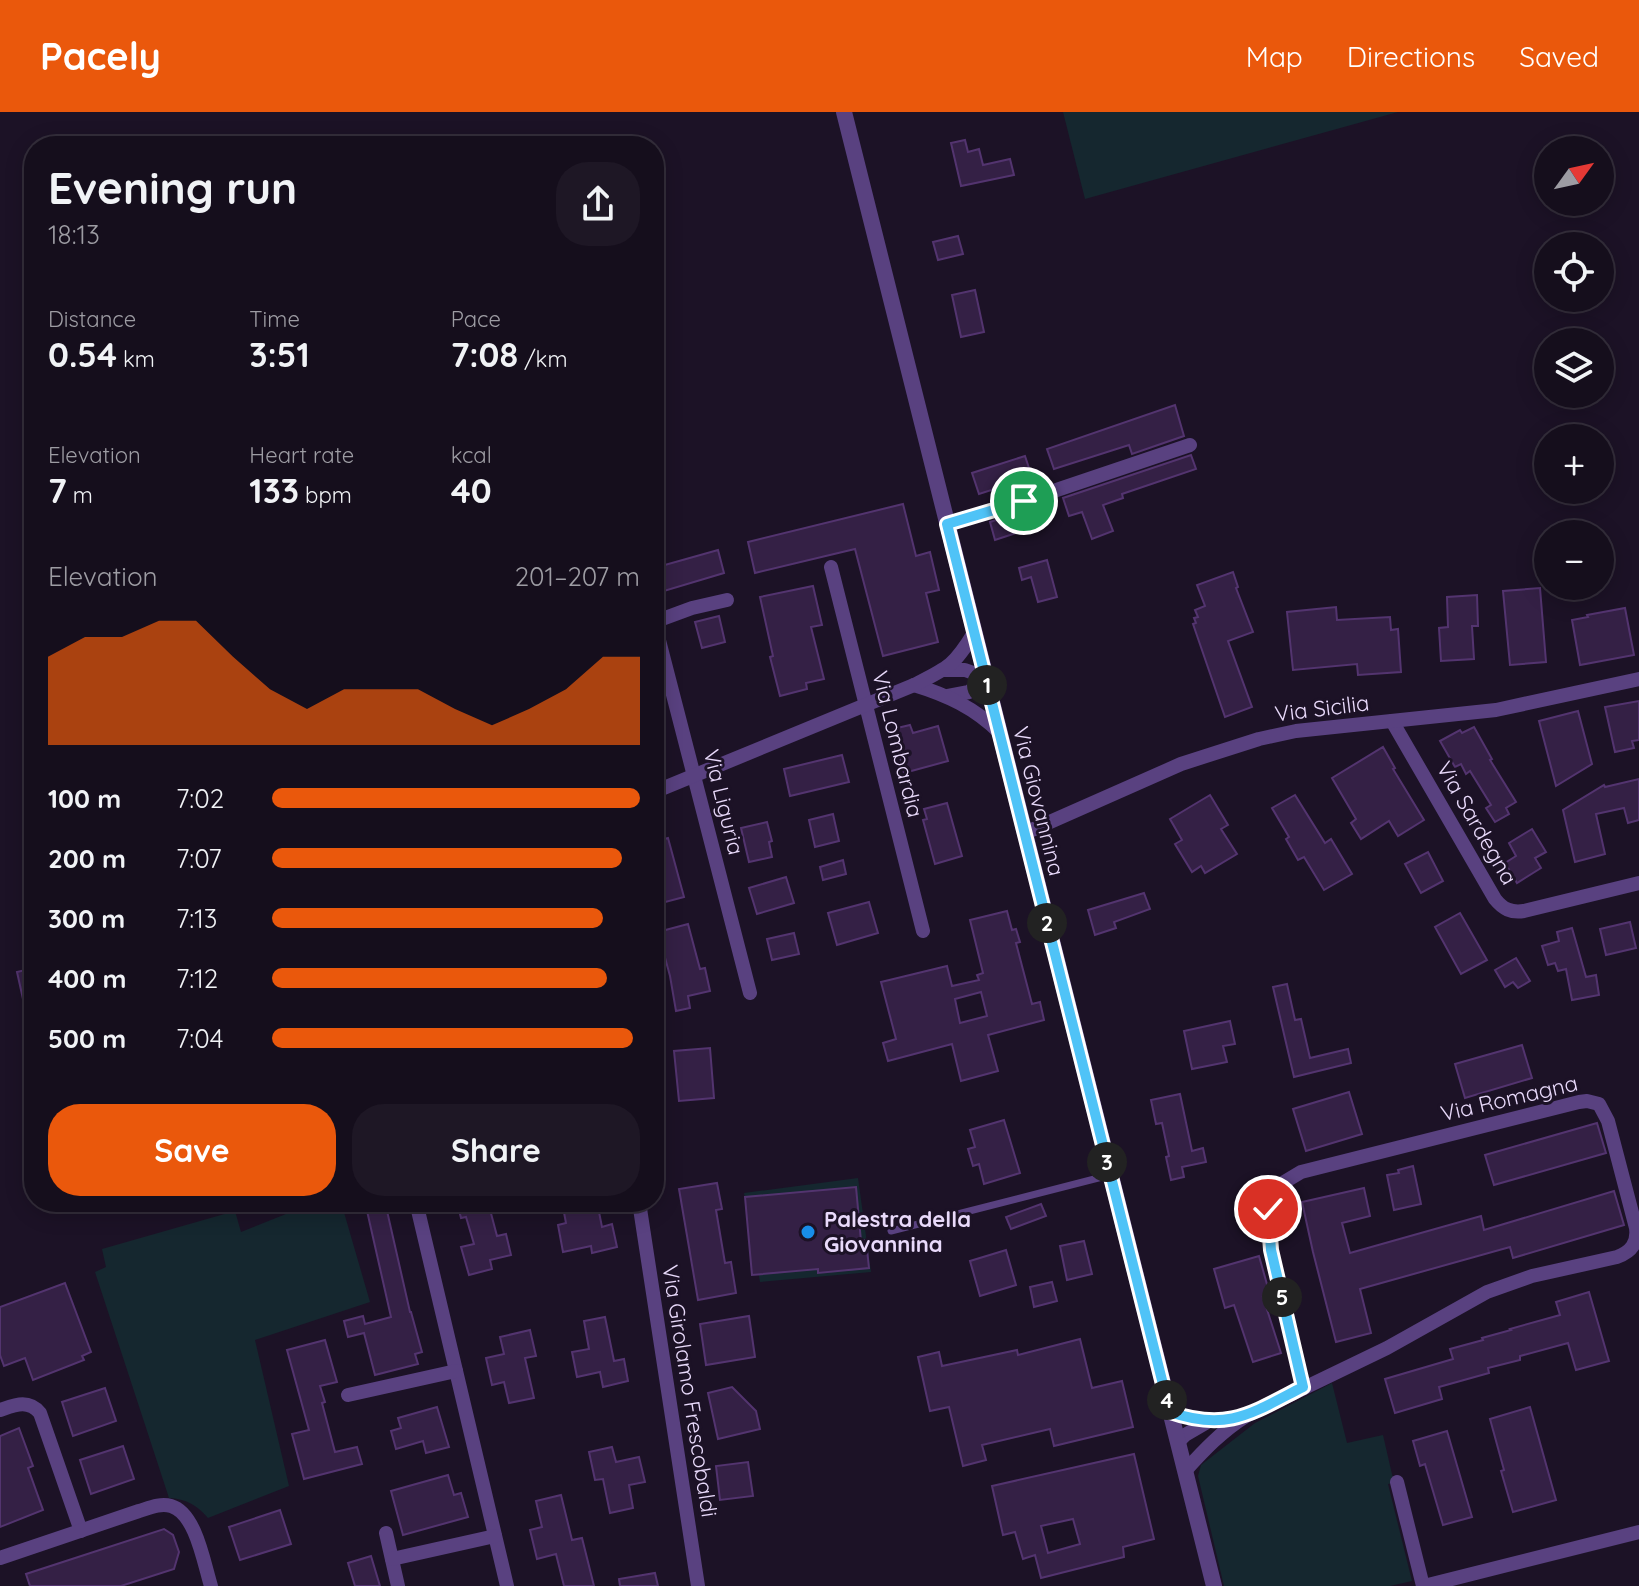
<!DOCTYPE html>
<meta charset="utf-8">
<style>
:root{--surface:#150e1c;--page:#1e1725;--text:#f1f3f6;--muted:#9d9ca3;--line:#342e3b;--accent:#ea580c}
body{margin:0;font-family:Quicksand,sans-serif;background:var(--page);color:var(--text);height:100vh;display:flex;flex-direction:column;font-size:30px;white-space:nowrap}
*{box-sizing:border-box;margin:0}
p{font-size:26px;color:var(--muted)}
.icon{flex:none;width:44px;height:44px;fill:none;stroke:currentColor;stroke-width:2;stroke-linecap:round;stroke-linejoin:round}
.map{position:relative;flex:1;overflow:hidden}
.details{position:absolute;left:24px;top:24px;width:640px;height:1076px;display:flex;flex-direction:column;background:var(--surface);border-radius:32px;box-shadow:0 4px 20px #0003,0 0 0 2px var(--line)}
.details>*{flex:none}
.needle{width:52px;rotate:57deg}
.fabs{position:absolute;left:1534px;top:24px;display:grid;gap:16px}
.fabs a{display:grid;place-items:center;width:80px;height:80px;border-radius:50%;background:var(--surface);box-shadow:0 4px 20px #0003,0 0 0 2px var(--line);font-size:40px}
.pin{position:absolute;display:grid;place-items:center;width:68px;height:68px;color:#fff;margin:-34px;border:4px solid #fff;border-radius:50%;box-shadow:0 2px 8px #0007}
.km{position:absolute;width:40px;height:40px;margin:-20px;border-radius:50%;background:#222;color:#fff;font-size:22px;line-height:40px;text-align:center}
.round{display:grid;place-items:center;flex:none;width:84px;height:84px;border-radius:32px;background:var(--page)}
.head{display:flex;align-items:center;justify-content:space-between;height:136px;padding:0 24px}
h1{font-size:44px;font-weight:800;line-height:60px}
.figures{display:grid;grid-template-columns:repeat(3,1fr);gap:12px;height:136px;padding:8px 24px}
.figures div{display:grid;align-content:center}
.figures b{font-size:34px;font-weight:800}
.figures small{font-size:22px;font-weight:400}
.figures p{font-size:22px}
.chart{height:224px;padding:16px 24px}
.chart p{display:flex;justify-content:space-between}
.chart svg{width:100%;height:144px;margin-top:8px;fill:var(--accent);opacity:.7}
.primary-button{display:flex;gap:16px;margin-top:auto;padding:16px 24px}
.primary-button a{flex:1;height:92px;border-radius:32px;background:var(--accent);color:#fff;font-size:32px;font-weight:800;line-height:92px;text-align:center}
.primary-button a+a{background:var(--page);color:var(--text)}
ul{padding:0 24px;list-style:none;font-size:26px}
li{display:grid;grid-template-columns:128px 96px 1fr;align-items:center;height:60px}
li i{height:20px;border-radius:10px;background:var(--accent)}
header{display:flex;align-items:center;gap:48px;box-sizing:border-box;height:112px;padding:0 40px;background:var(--accent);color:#fff}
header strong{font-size:38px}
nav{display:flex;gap:44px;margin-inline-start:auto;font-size:28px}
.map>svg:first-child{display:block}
.green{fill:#15272f}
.building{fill:#342045;stroke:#53346f;stroke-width:2;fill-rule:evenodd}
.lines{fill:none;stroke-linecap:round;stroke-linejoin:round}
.service{stroke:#594180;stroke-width:7}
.minor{stroke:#594180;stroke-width:14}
.tertiary{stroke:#594180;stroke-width:16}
.route-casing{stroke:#fff;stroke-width:16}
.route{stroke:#4fc3f7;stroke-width:10}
.poi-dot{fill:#188de9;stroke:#1c1226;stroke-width:3}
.labels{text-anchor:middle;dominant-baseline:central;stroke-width:6;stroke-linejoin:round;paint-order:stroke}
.street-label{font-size:22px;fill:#e9dafb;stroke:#1c1226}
.poi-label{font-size:22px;font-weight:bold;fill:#e9dafb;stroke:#1c1226;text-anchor:start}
</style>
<header>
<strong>Pacely</strong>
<nav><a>Map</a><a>Directions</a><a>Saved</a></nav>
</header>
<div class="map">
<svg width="1639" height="1474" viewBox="0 0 1639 1474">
<rect width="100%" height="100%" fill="#1c1226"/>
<!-- green -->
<g class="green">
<polygon points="1063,0 1398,0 1085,87"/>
<polygon points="858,1066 871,1160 760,1170 744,1081"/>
<path d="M316,1090H341L370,1190L255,1228L289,1374L208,1406C197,1393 186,1387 169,1386L95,1160L106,1155L102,1137L235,1099L241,1120Z"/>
<polygon points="1332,1271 1347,1331 1383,1323 1394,1371 1388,1372 1412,1469 1390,1474 1224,1474 1198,1364 1201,1353 1255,1311"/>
</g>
<!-- building -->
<g class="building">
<polygon points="965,28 968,40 979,37 983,53 1010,47 1014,63 961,74 951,31"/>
<polygon points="958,124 963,142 938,148 933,130"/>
<polygon points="975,178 984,220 961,225 952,183"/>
<polygon points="1175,293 1184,324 1132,342 1129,333 1054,357 1047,337"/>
<polygon points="1191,343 1196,357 1122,382 1123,386 1103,393 1113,419 1092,427 1082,400 1069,404 1063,386"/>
<polygon points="1025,344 1032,365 979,382 972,361"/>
<polygon points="903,392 916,444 930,440 939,478 926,481 938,530 883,544 855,437 755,461 748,430"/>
<polygon points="1041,394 1046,411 995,428 990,410"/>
<polygon points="718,438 724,461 654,482 654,456"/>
<polygon points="1047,448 1057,485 1038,490 1031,465 1022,468 1019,456"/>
<polygon points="1233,460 1238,475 1236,476 1253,520 1228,529 1252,595 1225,605 1193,512 1196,511 1194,506 1198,505 1195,498 1205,494 1197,473"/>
<polygon points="813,474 822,513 811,515 824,567 806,571 807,577 780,584 770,545 773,544 760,485"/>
<polygon points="1540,476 1546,550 1510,553 1503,479"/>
<polygon points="1477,483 1478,514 1472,514 1474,547 1441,549 1439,516 1448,515 1447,485"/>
<polygon points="1336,495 1337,508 1390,505 1391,518 1398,517 1401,560 1358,563 1357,552 1293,558 1287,500"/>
<polygon points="1625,496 1634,543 1580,553 1572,508 1588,505 1587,503"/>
<polygon points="719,504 725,530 702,536 695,510"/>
<polygon points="1639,589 1639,628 1632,629 1634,636 1615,640 1605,595"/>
<polygon points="1578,599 1592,652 1556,674 1539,609"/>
<polygon points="910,613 913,621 938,614 948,649 904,661 893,617"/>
<polygon points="1474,615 1492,647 1490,648 1516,690 1506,696 1509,702 1495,710 1486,696 1491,693 1470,659 1466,662 1461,652 1455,655 1440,629 1460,618 1462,621"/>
<polygon points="1383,635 1395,656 1393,657 1424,708 1398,724 1389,709 1361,727 1351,711 1356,707 1332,666"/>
<polygon points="842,643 849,670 790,684 784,657"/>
<polygon points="1639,667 1639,708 1628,711 1624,696 1596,702 1605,742 1575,750 1563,698 1604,673 1605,675"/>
<polygon points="1210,683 1228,713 1221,717 1237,742 1205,761 1201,754 1192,760 1175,732 1182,728 1170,707"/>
<polygon points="1295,683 1325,731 1331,727 1352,762 1324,778 1304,745 1298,748 1286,727 1289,725 1272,696"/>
<polygon points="947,691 962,744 935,752 923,708 927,707 924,697"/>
<polygon points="833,702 839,729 815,735 809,708"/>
<polygon points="767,710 772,729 769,730 772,745 749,750 741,716"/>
<polygon points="1532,717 1546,740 1535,746 1541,756 1517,771 1505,751 1516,744 1509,731"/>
<polygon points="668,726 684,785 654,793 654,730"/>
<polygon points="1428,740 1443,769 1421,781 1405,752"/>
<polygon points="843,748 846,762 823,768 820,755"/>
<polygon points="786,765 794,791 757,802 749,776"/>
<polygon points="1144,781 1150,797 1114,810 1116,816 1095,823 1088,798"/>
<polygon points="869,790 878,821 837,833 828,801"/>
<path d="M1007,799L1012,818L1016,817L1020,830L1016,831L1032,892L1040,890L1044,908L988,923L998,959L961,969L952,932L888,949L883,931L896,927L881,870L947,854L952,874L979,868L977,863L983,861L970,808ZM981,880L987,904L960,911L955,887Z"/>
<polygon points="1460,801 1487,848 1461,862 1435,815"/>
<polygon points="1630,810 1636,836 1606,843 1600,817"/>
<polygon points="688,812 700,857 705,856 710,879 688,884 690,896 676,899 670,864 658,820"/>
<polygon points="1572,816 1586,865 1596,863 1599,883 1572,888 1566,857 1558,859 1555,851 1548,853 1542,834 1559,829 1557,820"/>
<polygon points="794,821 799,842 772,848 767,827"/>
<polygon points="1516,846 1530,869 1518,876 1513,870 1505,875 1495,858"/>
<polygon points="34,856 34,885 23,887 17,860"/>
<polygon points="1287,872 1295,908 1301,907 1310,946 1348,937 1351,951 1294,965 1273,875"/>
<polygon points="1230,909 1235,932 1223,934 1227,950 1192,957 1184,919"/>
<polygon points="1522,933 1532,966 1465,986 1455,952"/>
<polygon points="710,936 714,986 679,989 674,939"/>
<polygon points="1349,980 1362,1022 1306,1039 1293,997"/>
<polygon points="1180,982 1192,1039 1203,1036 1206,1050 1182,1055 1184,1065 1171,1068 1166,1045 1169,1044 1162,1011 1156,1012 1151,988"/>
<polygon points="1004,1008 1020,1061 984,1072 979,1052 973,1054 968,1037 975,1035 970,1018"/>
<polygon points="1597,1011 1606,1041 1494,1073 1485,1043"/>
<polygon points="1413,1054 1421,1092 1394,1098 1387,1063 1399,1061 1398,1058"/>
<polygon points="717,1071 722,1097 716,1098 725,1151 731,1150 736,1181 698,1188 679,1077"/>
<polygon points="856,1075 861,1129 866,1128 869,1156 818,1161 818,1157 752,1163 745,1085"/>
<polygon points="1364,1076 1370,1104 1342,1111 1350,1141 1481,1104 1484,1118 1614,1079 1624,1113 1513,1146 1510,1135 1360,1177 1371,1221 1336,1230 1313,1140 1302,1090"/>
<polygon points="365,1090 385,1090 410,1200 411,1200 422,1240 415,1242 418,1252 375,1263 364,1221 348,1225 344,1209 363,1204 365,1212 391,1205"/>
<polygon points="457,1090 488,1090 497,1124 506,1122 511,1143 490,1148 492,1157 469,1163 461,1135 474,1132 466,1105 461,1106"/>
<polygon points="562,1090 597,1090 602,1115 612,1112 617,1135 592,1141 591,1134 563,1140 558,1113 566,1111"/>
<polygon points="1041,1092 1046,1104 1011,1117 1006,1105"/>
<polygon points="1084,1129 1092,1162 1067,1168 1060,1134"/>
<polygon points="1006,1138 1016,1173 980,1184 970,1149"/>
<polygon points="1259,1144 1270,1183 1263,1185 1281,1241 1253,1250 1234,1193 1225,1196 1214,1157"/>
<polygon points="1052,1170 1057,1189 1034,1195 1030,1175"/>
<polygon points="65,1171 91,1240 82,1244 84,1248 33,1268 25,1246 4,1254 0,1243 0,1195"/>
<polygon points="1589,1180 1609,1249 1576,1258 1568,1231 1520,1244 1520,1248 1488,1256 1489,1261 1439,1275 1442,1287 1395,1301 1385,1267 1453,1247 1450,1237 1483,1228 1482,1226 1511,1218 1510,1217 1560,1203 1556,1190"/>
<polygon points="749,1204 755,1245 706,1253 700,1212"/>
<polygon points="605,1205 614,1249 624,1247 628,1269 603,1275 600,1260 577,1265 572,1240 589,1237 584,1209"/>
<polygon points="530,1218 536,1244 525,1246 534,1286 509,1291 504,1270 492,1273 486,1246 504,1242 500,1225"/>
<polygon points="1080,1227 1092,1276 1122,1269 1133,1315 1054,1334 1050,1317 982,1333 986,1348 963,1354 949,1295 930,1299 918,1245 939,1240 942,1254 1017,1238 1018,1243"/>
<polygon points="325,1228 337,1270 320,1274 325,1290 322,1291 335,1340 357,1335 362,1352 304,1367 292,1322 309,1318 287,1238"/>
<polygon points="732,1275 756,1299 760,1317 718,1327 708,1281"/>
<polygon points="105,1276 116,1309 73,1324 62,1290"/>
<polygon points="437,1295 449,1335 426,1341 423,1329 396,1337 391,1319 401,1316 398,1306"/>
<polygon points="1530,1295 1556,1388 1513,1400 1501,1359 1504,1358 1490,1307"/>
<polygon points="19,1316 33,1354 28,1356 43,1398 0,1415 0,1324"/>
<polygon points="1447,1319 1472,1405 1443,1413 1425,1352 1420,1354 1413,1329"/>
<polygon points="123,1334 134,1367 91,1382 80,1348"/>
<polygon points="612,1335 616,1350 639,1345 645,1370 629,1373 633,1396 610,1401 603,1367 595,1368 589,1340"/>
<path d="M1134,1342L1154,1427L1123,1435L1124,1445L1041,1466L1035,1443L1023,1447L1015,1420L1003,1423L992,1374ZM1073,1407L1080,1432L1048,1441L1041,1414Z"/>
<polygon points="748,1350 753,1384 720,1388 716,1354"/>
<polygon points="448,1363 454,1383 461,1381 468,1405 403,1423 391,1379"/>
<polygon points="561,1383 572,1428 582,1426 594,1474 564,1474 556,1442 537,1447 530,1418 542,1415 536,1389"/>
<polygon points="280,1398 291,1432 240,1448 229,1415"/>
<polygon points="164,1417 173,1423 179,1440 174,1457 121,1474 30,1474 26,1462"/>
<polygon points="371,1444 380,1474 355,1474 348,1451"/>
<polygon points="655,1461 658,1474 620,1474 619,1467"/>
</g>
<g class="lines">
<!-- service -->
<polyline class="service" points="891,1119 1110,1063"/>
<!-- minor -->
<g class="minor">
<polyline points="947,412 1024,389 1190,333"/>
<polyline points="831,455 923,819"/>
<polyline points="654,509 750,881"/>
<polyline points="654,510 692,496 727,488"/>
<polyline points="944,558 965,558 985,565 969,580 948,584"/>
<path d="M914,573C947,583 975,596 1000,621"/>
<path d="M1392,609L1495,787C1503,797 1511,801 1524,799L1639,771"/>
<path d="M654,680L914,573C948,556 954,554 974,521"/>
<polyline points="1025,721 1181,652 1259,627 1296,619 1496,598 1639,567"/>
<polyline points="416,1090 507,1474"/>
<polyline points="639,1090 698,1474"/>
<polyline points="348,1283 456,1259"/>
<path d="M0,1298C15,1293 28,1287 40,1301L81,1419"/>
<path d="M1170,1300C1194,1308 1213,1311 1238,1306"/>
<polyline points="1178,1330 1185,1323 1209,1309"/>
<path d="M1185,1359C1204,1338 1222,1319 1246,1304L1387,1236L1487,1180L1532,1164L1617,1145C1631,1140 1638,1131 1636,1116L1608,1009L1599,992L1587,989L1579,990L1301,1060L1276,1075L1270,1088L1268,1107L1271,1138L1303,1275"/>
<polyline points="1397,1370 1423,1474"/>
<polyline points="386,1421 398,1474"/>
<path d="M0,1446L139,1399C149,1396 160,1391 171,1394C196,1401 204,1452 211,1474"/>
<polyline points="392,1447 495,1424"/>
<polyline points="1424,1474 1639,1420"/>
</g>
<!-- tertiary -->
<polyline class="tertiary" points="844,0 1214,1474"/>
</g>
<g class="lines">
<!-- route casing -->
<g class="route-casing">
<path id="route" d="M1024,389L947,412L1170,1300C1228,1320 1252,1301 1303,1275L1271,1138L1268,1097"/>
</g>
<!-- route -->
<use href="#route" class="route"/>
</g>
<!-- markers -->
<circle class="poi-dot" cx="808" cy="1120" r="8"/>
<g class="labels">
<!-- street labels -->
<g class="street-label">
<text transform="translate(1322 596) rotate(-7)">Via Sicilia</text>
<text transform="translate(898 632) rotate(76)">Via Lombardia</text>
<text transform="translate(1039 689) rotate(76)">Via Giovannina</text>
<text transform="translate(724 690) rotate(76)">Via Liguria</text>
<text transform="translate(1477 711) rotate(60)">Via Sardegna</text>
<text transform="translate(1509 986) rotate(-13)">Via Romagna</text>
<text transform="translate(690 1279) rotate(81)">Via Girolamo Frescobaldi</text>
</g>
<!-- poi labels -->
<g class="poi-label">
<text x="824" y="1107">Palestra della<tspan x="824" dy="25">Giovannina</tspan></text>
</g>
</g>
</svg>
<div class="fabs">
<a><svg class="needle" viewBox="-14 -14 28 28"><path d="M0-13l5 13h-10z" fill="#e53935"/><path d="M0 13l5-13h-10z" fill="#9d9ca3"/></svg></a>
<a><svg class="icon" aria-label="locate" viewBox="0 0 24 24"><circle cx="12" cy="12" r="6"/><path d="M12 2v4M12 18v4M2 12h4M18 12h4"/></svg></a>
<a><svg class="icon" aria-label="layers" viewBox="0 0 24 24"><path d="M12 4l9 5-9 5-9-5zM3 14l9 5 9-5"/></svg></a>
<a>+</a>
<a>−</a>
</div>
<div class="pin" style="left:1024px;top:389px;background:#1e9e55"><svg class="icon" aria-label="arrive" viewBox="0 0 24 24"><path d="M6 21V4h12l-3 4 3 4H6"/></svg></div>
<div class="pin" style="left:1268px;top:1097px;background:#d93025"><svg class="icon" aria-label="check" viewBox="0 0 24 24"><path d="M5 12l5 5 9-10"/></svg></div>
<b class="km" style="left:987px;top:573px">1</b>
<b class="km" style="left:1047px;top:811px">2</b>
<b class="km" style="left:1107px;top:1050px">3</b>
<b class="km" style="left:1167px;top:1288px">4</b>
<b class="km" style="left:1282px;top:1185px">5</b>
<section class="details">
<div class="head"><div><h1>Evening run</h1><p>18:13</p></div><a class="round"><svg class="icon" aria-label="share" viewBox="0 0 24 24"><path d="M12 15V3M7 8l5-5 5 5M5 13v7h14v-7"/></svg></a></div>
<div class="figures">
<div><p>Distance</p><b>0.54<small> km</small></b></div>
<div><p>Time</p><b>3:51</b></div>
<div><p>Pace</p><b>7:08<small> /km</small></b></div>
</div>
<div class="figures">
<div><p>Elevation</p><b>7<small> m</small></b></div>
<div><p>Heart rate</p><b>133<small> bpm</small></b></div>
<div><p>kcal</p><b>40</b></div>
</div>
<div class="chart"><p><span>Elevation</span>201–207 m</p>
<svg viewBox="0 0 160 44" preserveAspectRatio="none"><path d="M0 44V17L10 11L20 11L30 6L40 6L50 17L60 27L70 33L80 27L90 27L100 27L110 33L120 38L130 33L140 27L150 17L160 17V44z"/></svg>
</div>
<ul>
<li><b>100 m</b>7:02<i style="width:100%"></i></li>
<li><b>200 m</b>7:07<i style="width:95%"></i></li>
<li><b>300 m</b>7:13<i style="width:90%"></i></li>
<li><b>400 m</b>7:12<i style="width:91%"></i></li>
<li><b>500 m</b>7:04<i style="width:98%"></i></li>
</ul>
<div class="primary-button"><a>Save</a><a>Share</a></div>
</section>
</div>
